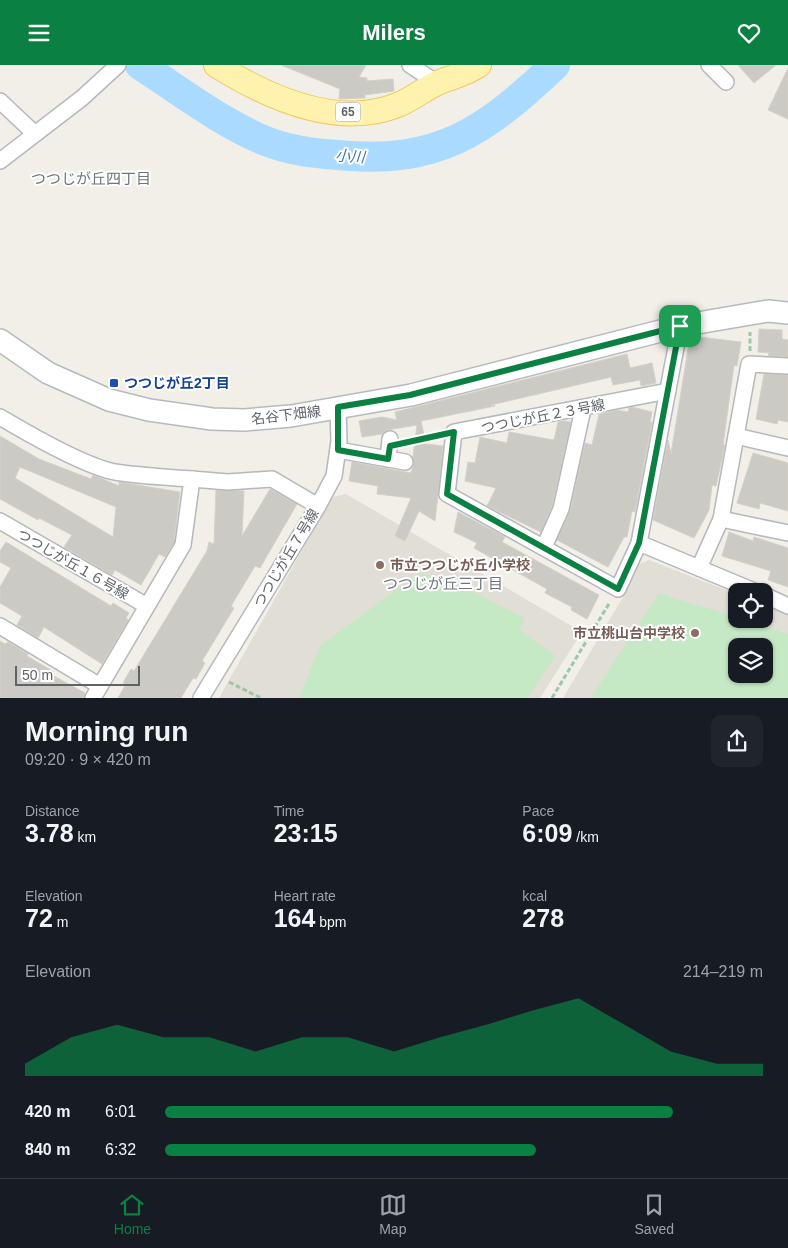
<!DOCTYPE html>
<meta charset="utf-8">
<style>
:root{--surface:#171b24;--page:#20242c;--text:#f1f3f6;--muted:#9ea1a6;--line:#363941;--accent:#0b8043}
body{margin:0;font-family:Helvetica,"Noto Sans JP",sans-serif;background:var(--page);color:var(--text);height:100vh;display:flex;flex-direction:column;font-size:19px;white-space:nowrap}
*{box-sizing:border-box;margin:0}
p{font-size:16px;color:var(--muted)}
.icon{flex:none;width:28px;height:28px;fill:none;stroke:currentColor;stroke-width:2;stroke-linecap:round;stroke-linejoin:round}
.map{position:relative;height:633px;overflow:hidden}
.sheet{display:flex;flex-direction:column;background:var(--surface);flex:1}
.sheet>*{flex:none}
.fabs{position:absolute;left:728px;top:518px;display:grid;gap:10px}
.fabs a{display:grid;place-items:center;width:45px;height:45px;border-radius:10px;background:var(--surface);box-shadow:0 1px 4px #0004;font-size:25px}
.scale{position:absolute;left:15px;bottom:12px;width:125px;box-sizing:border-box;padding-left:5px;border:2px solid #5f6368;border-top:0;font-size:14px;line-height:18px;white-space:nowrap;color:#5f6368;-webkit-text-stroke:4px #fff;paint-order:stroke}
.pin{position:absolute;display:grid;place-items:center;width:42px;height:42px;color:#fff;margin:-21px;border-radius:10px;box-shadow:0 2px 8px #0006}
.round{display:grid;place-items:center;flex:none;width:52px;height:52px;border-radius:10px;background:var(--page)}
.summary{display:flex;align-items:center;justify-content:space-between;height:85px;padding:0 25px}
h1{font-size:28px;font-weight:800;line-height:38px}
.figures{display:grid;grid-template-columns:repeat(3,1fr);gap:8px;height:85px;padding:5px 25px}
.figures div{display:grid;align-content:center}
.figures b{font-size:25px;font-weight:800}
.figures small{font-size:14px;font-weight:400}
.figures p{font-size:14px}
.chart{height:140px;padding:10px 25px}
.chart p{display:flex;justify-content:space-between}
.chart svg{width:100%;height:90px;margin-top:5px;fill:var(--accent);opacity:.7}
ul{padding:0 25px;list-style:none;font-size:16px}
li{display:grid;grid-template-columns:80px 60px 1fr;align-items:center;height:38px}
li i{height:12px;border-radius:6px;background:var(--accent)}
header{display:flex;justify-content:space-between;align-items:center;height:65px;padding:0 25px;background:var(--accent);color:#fff;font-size:22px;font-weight:800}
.tab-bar{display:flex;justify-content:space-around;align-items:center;height:70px;border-top:1px solid var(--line);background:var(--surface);font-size:14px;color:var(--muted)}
.tab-bar a{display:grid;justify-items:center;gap:2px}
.tab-bar .current{color:var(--accent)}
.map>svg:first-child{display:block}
.education{fill:#e1ded6;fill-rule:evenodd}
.green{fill:#c5e8c5;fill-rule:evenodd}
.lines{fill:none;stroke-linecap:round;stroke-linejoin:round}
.river{stroke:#aadaff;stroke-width:30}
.building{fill:#cccac5;stroke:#d6d1c6;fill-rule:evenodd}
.street-casing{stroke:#b5b8bc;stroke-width:18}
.secondary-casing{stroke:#b6babf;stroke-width:24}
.primary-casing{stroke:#f2c960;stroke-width:26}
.path{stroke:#9cc7a9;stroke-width:3;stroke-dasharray:5 2.5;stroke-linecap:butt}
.street{stroke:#fff;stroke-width:15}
.secondary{stroke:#fff;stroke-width:21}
.primary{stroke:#fff2af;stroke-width:24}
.route-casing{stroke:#fff;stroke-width:10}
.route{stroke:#0b8043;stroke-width:6}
.transit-dot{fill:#1a4fb4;stroke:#fff;stroke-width:2}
.education-dot{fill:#8d6e63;stroke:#fff;stroke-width:2}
.labels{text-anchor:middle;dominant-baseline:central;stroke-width:4;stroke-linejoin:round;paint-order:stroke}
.shield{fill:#fff;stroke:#8f9295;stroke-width:1}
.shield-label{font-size:12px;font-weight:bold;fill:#5f6368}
.transit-label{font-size:14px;font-weight:bold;fill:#164399;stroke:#fff;text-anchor:start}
.street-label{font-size:14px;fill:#5f6368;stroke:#fff}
.education-label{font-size:14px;font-weight:bold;fill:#785e54;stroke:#fff;text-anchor:start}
.water-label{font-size:15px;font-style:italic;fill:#4174aa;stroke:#fff}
.neighbourhood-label{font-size:15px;fill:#70757a;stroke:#fff}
</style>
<header><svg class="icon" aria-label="menu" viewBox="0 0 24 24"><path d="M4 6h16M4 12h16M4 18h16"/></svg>Milers<svg class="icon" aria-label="heart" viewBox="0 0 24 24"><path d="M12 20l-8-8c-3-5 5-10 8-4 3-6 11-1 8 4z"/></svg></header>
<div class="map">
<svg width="788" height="633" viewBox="0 0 788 633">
<rect width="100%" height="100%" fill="#f1efe8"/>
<!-- education -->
<g class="education">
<polygon points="346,429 582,567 540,633 219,633 332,432"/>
<path d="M649,495L736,529V554H764V540L788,550V633H563L626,527L638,499ZM736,581H764V609H736Z"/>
</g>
<!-- green -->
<g class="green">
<polygon points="419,508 454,517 525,553 519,564 555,591 527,633 303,633 300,631 320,581"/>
<path d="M659,528L788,569V633H591ZM736,581H764V609H736Z"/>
</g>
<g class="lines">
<!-- river -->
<path class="river" d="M140,0C180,26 219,56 263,75C287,85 311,88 337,90C438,100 484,67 555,0"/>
</g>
<!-- building -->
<g class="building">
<polygon points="281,0 366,0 359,12 367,13 367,16 393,14 394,26 365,30 365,33 339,34 340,24"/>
<polygon points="738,0 776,0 754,18"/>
<polygon points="788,3 788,54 768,45"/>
<polygon points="759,264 782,265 782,274 788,275 788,292 768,291 769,288 758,287"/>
<polygon points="699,272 741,277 737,301 734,300 723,380 725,380 716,421 712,420 709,445 694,473 653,455 668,375 671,389 689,278 698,279"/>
<polygon points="627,289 630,303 652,298 656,318 641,321 640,315 613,320 611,312 491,340 495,341 421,356 426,379 443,381 438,430 435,456 419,446 405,476 395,471 411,433 377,429 378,421 349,416 352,397 411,408 414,398 413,392 417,360 387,365 382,369 362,372 359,356 382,352 397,355 395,347"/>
<polygon points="764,309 788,310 788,357 778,355 777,359 756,354"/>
<polygon points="632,342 652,347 650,357 652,357 635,447 632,446 627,472 624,472 608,502 557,475 570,446 585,378 592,380 599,349 617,345 628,347 629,343"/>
<polygon points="564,356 571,357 552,441 541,467 487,441 496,423 465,416 468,397 475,398 480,372 507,378 509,367 554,375 558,357"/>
<path d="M0,371L39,394L91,414L93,410L119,421V417L180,427L174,477L165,492L159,489L141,520L115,505L112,510L64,482L72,470L39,453L38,455L0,434ZM20,402L116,442L113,472L15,413Z"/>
<polygon points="753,388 788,398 788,446 760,438 759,444 737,438"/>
<polygon points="270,424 297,439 260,503 255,501 231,541 234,543 202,596 205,598 196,614 193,613 181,633 118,633 126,619 123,618 131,604 134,606 207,486 209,477 214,479 216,425 244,426 242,471"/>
<polygon points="458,447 505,472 502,477 599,530 587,554 571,545 572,542 545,528 547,524 474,483 477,478 454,467"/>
<polygon points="729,467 753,476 754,472 788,483 788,522 768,515 771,506 722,491"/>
<polygon points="6,477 111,541 113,538 129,548 126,553 128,555 102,599 44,562 38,573 17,560 22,551 0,538 0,522 11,503 0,497 0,486"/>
<polygon points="0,576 5,579 8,577 28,589 27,591 54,607 52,610 85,628 84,633 0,633"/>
</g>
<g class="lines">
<!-- street casing -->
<g class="street-casing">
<g id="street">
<polyline points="410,0 437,18"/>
<polyline points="709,0 726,17"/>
<polyline points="0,36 35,69"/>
<polyline points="0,96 82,33 118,0"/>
<polyline points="680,261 639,478 754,526"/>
<path d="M0,352C27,368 84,401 115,407C140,411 166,412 192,414L183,480L93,633"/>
<polyline points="736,371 788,383"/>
<polyline points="338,385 405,397"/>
<polyline points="388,394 390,374"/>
<polyline points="192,414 228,417 272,414 318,441"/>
<polyline points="721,454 788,468"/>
<polyline points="0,456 147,541"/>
<polyline points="639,478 618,524 447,429 454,367 668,326"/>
<polyline points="544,482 561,444 583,344"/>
<polyline points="699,503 721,454 749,299 788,301"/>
<polyline points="764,530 788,541"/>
<polyline points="0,561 100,621"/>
<polyline points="201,633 318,441 334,411 339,376 338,342"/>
</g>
</g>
<!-- secondary casing -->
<g class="secondary-casing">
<polyline id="secondary" points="0,275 48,308 109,335 149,345 212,354 244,355 291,351 411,330 680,261 768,246 788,248"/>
</g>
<!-- primary casing -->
<g class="primary-casing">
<path id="primary" d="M216,0C267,32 339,65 400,39C413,33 425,24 437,18C452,12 466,9 479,0"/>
</g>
<!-- path -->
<g class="path">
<polyline points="750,286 750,267"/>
<polyline points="404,378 439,370"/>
<polyline points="229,617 261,633"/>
<polyline points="552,633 610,537"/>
</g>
<!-- street -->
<use href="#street" class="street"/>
<!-- secondary -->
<use href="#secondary" class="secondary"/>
<!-- primary -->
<use href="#primary" class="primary"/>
</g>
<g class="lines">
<!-- route casing -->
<g class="route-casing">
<polygon id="route" points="680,261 639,478 618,524 447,429 454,367 390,381 388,394 338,385 338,342 410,330"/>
</g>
<!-- route -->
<use href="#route" class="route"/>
</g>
<!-- markers -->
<rect class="transit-dot" x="109" y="313" width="10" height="10" rx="2.5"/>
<g class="education-dot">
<circle cx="380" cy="500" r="5"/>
<circle cx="695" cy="568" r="5"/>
</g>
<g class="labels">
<!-- shield labels -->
<rect class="shield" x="335.5" y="37.5" width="25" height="19" rx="4"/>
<g class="shield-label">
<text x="348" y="47">65</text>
</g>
<!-- transit labels -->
<g class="transit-label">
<text x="124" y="318">つつじが丘2丁目</text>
</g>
<!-- street labels -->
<g class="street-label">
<text transform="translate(286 350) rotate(-7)">名谷下畑線</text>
<text transform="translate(543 351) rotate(-11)">つつじが丘２３号線</text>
<text transform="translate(286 493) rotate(-59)">つつじが丘７号線</text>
<text transform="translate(73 499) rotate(30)">つつじが丘１６号線</text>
</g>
<!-- education labels -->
<g class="education-label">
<text x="390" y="500">市立つつじが丘小学校</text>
<text x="685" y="568" text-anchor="end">市立桃山台中学校</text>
</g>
<!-- water labels -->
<g class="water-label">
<text transform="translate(350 91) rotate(4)">小川</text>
</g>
<!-- neighbourhood labels -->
<g class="neighbourhood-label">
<text x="91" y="113">つつじが丘四丁目</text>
<text x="443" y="518">つつじが丘三丁目</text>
</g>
</g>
</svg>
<div class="fabs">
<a><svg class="icon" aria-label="locate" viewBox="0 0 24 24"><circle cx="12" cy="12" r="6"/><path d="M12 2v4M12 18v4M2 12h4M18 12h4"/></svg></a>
<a><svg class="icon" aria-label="layers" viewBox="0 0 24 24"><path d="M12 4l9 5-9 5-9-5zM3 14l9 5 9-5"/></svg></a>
</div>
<div class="scale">50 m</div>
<div class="pin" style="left:680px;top:261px;background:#1e9e55"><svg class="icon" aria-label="arrive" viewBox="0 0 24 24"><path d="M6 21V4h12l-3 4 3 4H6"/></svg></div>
</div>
<section class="sheet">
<div class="summary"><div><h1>Morning run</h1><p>09:20 · 9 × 420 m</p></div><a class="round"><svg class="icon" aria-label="share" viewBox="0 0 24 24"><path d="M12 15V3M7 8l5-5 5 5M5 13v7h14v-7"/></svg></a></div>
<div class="figures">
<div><p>Distance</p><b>3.78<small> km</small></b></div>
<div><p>Time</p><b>23:15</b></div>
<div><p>Pace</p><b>6:09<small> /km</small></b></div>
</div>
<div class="figures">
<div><p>Elevation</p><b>72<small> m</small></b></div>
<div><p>Heart rate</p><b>164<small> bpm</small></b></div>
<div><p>kcal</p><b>278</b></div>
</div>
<div class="chart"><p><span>Elevation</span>214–219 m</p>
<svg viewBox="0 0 160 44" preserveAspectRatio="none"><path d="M0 44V38L10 25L20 19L30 25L40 25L50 32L60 25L70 25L80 32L90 25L100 19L110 12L120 6L130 19L140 32L150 38L160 38V44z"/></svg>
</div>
<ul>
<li><b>420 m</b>6:01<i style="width:85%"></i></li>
<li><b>840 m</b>6:32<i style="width:62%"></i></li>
</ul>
</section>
<nav class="tab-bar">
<a class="current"><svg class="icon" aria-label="home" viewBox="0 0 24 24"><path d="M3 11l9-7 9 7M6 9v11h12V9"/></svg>Home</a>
<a><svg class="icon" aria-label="map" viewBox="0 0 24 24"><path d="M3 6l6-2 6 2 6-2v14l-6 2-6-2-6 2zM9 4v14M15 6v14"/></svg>Map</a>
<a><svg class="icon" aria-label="saved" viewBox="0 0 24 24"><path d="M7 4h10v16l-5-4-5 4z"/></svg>Saved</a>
</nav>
